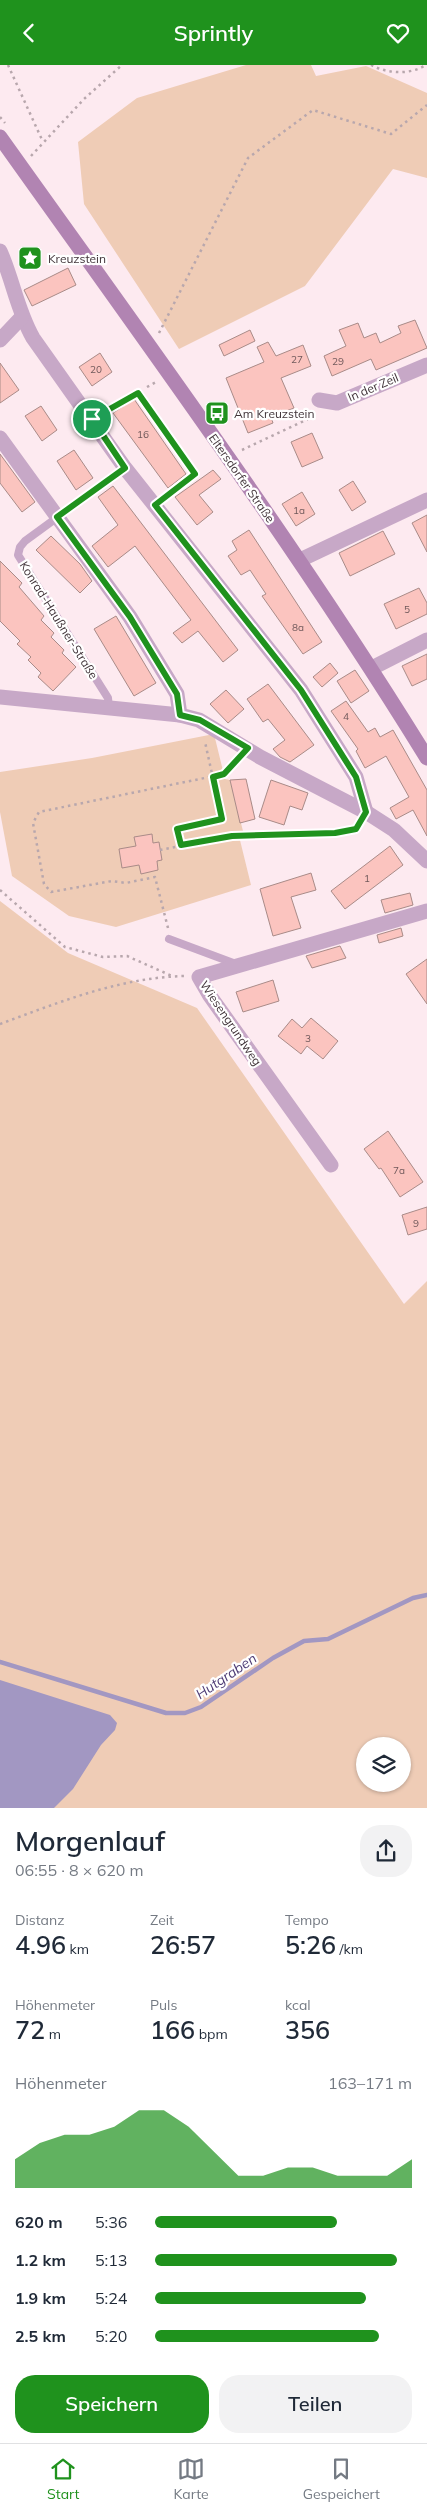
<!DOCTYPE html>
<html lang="de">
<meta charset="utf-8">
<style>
:root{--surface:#fff;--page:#f2f2f3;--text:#1f2937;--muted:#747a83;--line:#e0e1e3;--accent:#1f921d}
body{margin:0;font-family:Mulish,sans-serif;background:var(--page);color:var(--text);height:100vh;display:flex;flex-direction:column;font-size:19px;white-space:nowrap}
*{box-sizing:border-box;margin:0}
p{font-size:16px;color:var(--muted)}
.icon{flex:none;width:28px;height:28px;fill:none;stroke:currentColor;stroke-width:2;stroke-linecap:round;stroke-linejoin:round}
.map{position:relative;height:1743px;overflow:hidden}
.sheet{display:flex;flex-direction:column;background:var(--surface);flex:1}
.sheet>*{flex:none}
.fabs{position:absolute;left:356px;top:1672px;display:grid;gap:10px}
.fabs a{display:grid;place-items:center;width:55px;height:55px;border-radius:50%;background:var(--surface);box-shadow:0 1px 4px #0004;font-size:25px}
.pin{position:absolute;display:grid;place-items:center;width:42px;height:42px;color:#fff;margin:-21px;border:2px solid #fff;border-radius:50%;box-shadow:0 1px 5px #0007}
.round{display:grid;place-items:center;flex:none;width:52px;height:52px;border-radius:20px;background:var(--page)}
.headline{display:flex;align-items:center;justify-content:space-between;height:85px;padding:0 15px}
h1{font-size:28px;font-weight:600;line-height:38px}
.metrics{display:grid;grid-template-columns:repeat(3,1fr);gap:8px;height:85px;padding:5px 15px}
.metrics div{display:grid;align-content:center}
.metrics b{font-size:25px;font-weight:600}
.metrics small{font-size:14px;font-weight:400}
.metrics p{font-size:14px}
.chart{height:140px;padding:10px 15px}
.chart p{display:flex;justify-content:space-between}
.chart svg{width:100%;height:90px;margin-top:5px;fill:var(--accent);opacity:.7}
.cta{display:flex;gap:10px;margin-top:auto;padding:10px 15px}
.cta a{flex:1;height:58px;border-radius:20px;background:var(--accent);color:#fff;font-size:20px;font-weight:600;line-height:58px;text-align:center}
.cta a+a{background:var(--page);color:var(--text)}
ul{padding:0 15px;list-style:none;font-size:16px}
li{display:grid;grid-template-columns:80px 60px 1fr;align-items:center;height:38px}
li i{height:12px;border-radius:6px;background:var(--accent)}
header{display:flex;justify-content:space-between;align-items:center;height:65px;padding:0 15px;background:var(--accent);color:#fff;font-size:22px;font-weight:600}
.dock{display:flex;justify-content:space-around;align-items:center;height:70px;border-top:1px solid var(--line);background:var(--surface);font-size:14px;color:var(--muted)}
.dock a{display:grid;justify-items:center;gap:2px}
.dock .current{color:var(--accent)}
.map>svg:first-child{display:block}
.green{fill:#efccb6;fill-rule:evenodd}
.water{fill:#a297c2}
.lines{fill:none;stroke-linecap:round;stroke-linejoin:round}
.stream{stroke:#a297c2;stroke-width:4.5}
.building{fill:#fbc4bf;stroke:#a98b88}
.path{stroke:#b8a7ad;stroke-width:2.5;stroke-dasharray:2.5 4;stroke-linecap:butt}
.lane{stroke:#c7a8c7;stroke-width:8}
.street{stroke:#c7a8c7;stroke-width:15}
.secondary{stroke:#b184b2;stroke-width:15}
.route-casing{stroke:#fff;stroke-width:10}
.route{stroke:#1f921d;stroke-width:6}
.labels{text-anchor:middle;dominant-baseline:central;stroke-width:4.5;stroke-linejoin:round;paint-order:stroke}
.number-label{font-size:10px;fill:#6f585a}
.poi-label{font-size:12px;fill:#403439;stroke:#fff;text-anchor:start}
.street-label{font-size:12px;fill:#403439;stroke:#fff}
.water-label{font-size:14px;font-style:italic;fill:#4e3c75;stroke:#fff}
</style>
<header><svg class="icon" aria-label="back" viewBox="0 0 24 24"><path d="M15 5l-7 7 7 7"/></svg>Sprintly<svg class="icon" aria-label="heart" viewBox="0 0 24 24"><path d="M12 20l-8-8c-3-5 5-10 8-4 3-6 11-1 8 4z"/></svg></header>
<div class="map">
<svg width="427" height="1743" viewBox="0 0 427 1743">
<rect width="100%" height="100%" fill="#fdeaf0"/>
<!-- green -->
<g class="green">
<polygon points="246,0 311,0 316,11 366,1 427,28 427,113 393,104 305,221 179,284 84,139 78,77 137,33"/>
<polygon points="214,669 225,714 230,715 243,766 238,767 251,820 116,862 69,851 12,811 0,747 0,707 92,693"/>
<path d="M0,836L68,888L197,943L404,1239L427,1216V1743H0ZM365,1681H402V1719H365Z"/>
</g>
<!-- water -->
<polygon class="water" points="0,1615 110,1650 117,1658 115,1665 101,1680 73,1724 54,1743 0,1743"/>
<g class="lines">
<!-- stream -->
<polyline class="stream" points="0,1597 166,1648 185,1648 201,1642 273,1593 304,1576 328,1574 413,1533 427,1530"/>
</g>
<!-- building -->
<g class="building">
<polygon points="68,203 76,220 32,241 24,225"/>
<polygon points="415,255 427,283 376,305 371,294 332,311 324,291 346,281 339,265 358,258 364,273 376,268 380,278 401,268 398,261"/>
<polygon points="250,265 255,276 224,291 219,280"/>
<polygon points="268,277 276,291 303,280 311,301 281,313 294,343 271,352 273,358 248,368 226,313 264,297 257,282"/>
<polygon points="100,288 112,307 92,321 79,302"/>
<polygon points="0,298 19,325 0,338"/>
<polygon points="134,334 186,409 168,423 113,348"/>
<polygon points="41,341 57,365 42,376 25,351"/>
<polygon points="312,368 323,393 302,402 291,377"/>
<polygon points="74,385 93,413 76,425 57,396"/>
<polygon points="0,389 35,437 22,447 0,418"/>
<polygon points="213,405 221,414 199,430 213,447 197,460 175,432"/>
<polygon points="353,416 366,437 352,446 339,425"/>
<polygon points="113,421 238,585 223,597 198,566 182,578 173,568 191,555 135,481 108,502 92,481 118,460 98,432"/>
<polygon points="302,427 315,449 296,461 282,439"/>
<polygon points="427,450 427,487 412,458"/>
<polygon points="249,465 322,577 303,589 262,531 266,529 250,505 241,510 228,491 237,485 232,476"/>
<polygon points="383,466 395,489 350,511 339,488"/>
<polygon points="51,471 80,499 92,516 80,528 36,485"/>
<polygon points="0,496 22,518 19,522 44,551 41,555 54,568 51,572 64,585 62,588 76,602 53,626 38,612 41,608 28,595 31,592 17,579 20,576 0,556"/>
<polygon points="419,523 427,538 427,549 396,564 384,539"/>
<polygon points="116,551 156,618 134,631 94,564"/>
<polygon points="427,589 427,614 412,621 402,601"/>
<polygon points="330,598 338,608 322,622 313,612"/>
<polygon points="355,605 369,626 351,638 337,616"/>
<polygon points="268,619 314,680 290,697 280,692 273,684 285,675 268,654 263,657 247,634"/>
<polygon points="226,625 244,644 228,658 210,639"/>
<polygon points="346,636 368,667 375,663 380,672 393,665 427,725 427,771 413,745 396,754 390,743 409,732 386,691 365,703 356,686 358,684 331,646"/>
<polygon points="246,714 255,754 240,758 230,715"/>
<polygon points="271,715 308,728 302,745 290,741 284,760 259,752"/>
<polygon points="152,769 153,778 159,777 162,795 157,796 158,805 141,809 139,800 122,803 119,784 136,781 134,772"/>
<polygon points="390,781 403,800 345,844 331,826"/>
<polygon points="311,808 316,825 291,832 301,863 273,871 260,824"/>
<polygon points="410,828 413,840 385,848 381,835"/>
<polygon points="401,863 403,871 379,878 377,870"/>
<polygon points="340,881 346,893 312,903 306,891"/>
<polygon points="427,894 427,939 406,909"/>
<polygon points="273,915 279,936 243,947 236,927"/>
<polygon points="311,953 338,976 323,994 307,981 301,989 278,971 292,954 302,963"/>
<polygon points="388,1066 423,1117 400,1132 381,1103 379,1104 364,1084"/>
<polygon points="427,1142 427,1164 408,1170 402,1150"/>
</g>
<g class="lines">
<!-- path -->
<g class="path">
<polyline points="8,0 43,77"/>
<path d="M371,0C388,9 410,10 426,0"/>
<polyline points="0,52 5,58"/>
<polyline points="31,91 84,34 122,0"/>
<polyline points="159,268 248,93 313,45 391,69 427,40"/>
<polyline points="147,322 158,316"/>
<polyline points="104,348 130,333"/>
<polyline points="242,385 310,353 313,347"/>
<polyline points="181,780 177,764 222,754 205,677"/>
<polyline points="160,785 232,771 335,768 356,764 359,759"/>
<polyline points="0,825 65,882 103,892 127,891 172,911"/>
<polyline points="168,863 155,812 126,818 112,816 51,827 44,819 33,758 39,747 224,709 238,695"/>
<path d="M0,959C60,937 121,912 186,911"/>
</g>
<!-- lane -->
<g class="lane">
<polyline points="139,328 195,409 155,440"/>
<polyline points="109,643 108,633 18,490 20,482 25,476 125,403"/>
<polyline points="169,874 236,899"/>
</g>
<!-- street -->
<g class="street">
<path d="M0,186C13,215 17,245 33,273L125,403L301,625L356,712L366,747"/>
<polyline points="0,275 21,253"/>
<polyline points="319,335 337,338 427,300"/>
<polyline points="0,373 130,552 177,629 180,650"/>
<polyline points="300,495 427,435"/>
<polyline points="372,603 427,575"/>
<polyline points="0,632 180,650 199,655 260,692 366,747 394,765 427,796"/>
<polyline points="331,1100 210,931 199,912 427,846"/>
</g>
<!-- secondary -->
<path class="secondary" d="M0,72C146,277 295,479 427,693"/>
</g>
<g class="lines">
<!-- route casing -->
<g class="route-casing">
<polygon id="route" points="138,328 195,409 155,440 301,625 356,712 366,747 356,764 335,768 232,771 181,780 177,764 222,754 213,712 224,709 248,683 200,655 180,650 177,629 130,552 57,452 125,403 92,354"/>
</g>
<!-- route -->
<use href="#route" class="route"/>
</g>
<!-- icons -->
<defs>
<g id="sight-square" transform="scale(1.25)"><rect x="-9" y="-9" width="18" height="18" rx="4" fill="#1f921d" stroke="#fff"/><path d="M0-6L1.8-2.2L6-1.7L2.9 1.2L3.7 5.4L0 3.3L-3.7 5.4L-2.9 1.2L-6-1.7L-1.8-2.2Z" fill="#fff"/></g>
<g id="bus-square" transform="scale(1.25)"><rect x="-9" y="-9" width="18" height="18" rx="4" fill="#1f921d" stroke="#fff"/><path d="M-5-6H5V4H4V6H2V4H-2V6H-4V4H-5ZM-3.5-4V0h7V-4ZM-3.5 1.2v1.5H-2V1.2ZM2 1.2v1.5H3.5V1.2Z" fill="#fff"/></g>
</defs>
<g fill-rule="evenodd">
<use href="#sight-square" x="30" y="193"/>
<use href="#bus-square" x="217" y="348"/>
</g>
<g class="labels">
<!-- number labels -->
<g class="number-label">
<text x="297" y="294">27</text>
<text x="338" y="296">29</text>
<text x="96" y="304">20</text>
<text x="143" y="369">16</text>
<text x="299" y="445">1a</text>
<text x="407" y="544">5</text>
<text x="298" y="562">8a</text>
<text x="346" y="651">4</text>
<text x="367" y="813">1</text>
<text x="308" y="973">3</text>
<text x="399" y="1105">7a</text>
<text x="416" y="1158">9</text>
</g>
<!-- poi labels -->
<g class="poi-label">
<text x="48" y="193">Kreuzstein</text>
<text x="234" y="348">Am Kreuzstein</text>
</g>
<!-- street labels -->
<g class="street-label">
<text transform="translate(373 322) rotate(-23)">In der Zeil</text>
<text transform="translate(242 413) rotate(55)">Eltersdorfer Straße</text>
<text transform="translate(59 555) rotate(58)">Konrad-Haußner-Straße</text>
<text transform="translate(231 958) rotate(56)">Wiesengrundweg</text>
</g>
<!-- water labels -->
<g class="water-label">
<text transform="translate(226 1611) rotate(-34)">Hutgraben</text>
</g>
</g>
</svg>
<div class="fabs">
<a><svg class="icon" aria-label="layers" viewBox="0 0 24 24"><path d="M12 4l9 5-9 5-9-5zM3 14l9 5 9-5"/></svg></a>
</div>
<div class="pin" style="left:92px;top:354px;background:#1e9e55"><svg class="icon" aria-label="arrive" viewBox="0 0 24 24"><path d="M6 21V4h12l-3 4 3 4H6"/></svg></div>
</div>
<section class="sheet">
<div class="headline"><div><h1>Morgenlauf</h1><p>06:55 · 8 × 620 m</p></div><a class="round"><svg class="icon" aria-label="share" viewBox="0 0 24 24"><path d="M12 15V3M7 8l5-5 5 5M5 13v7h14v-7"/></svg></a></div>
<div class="metrics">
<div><p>Distanz</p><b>4.96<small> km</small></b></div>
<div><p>Zeit</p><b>26:57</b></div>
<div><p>Tempo</p><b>5:26<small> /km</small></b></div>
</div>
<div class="metrics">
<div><p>Höhenmeter</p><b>72<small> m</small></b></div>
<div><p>Puls</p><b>166<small> bpm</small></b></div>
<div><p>kcal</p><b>356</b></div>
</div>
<div class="chart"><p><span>Höhenmeter</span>163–171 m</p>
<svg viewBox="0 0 160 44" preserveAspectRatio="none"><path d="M0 44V30L10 22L20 18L30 18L40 14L50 6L60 6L70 14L80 26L90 38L100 38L110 34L120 34L130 38L140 38L150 38L160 30V44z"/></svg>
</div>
<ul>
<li><b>620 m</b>5:36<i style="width:71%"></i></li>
<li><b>1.2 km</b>5:13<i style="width:94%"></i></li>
<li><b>1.9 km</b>5:24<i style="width:82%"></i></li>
<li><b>2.5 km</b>5:20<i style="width:87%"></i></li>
</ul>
<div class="cta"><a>Speichern</a><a>Teilen</a></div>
</section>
<nav class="dock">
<a class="current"><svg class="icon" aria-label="home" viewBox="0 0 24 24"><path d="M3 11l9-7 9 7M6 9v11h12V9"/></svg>Start</a>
<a><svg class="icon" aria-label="map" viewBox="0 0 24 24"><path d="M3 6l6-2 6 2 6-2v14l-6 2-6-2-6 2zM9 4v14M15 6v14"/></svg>Karte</a>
<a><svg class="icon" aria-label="saved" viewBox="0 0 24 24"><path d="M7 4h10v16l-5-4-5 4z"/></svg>Gespeichert</a>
</nav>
